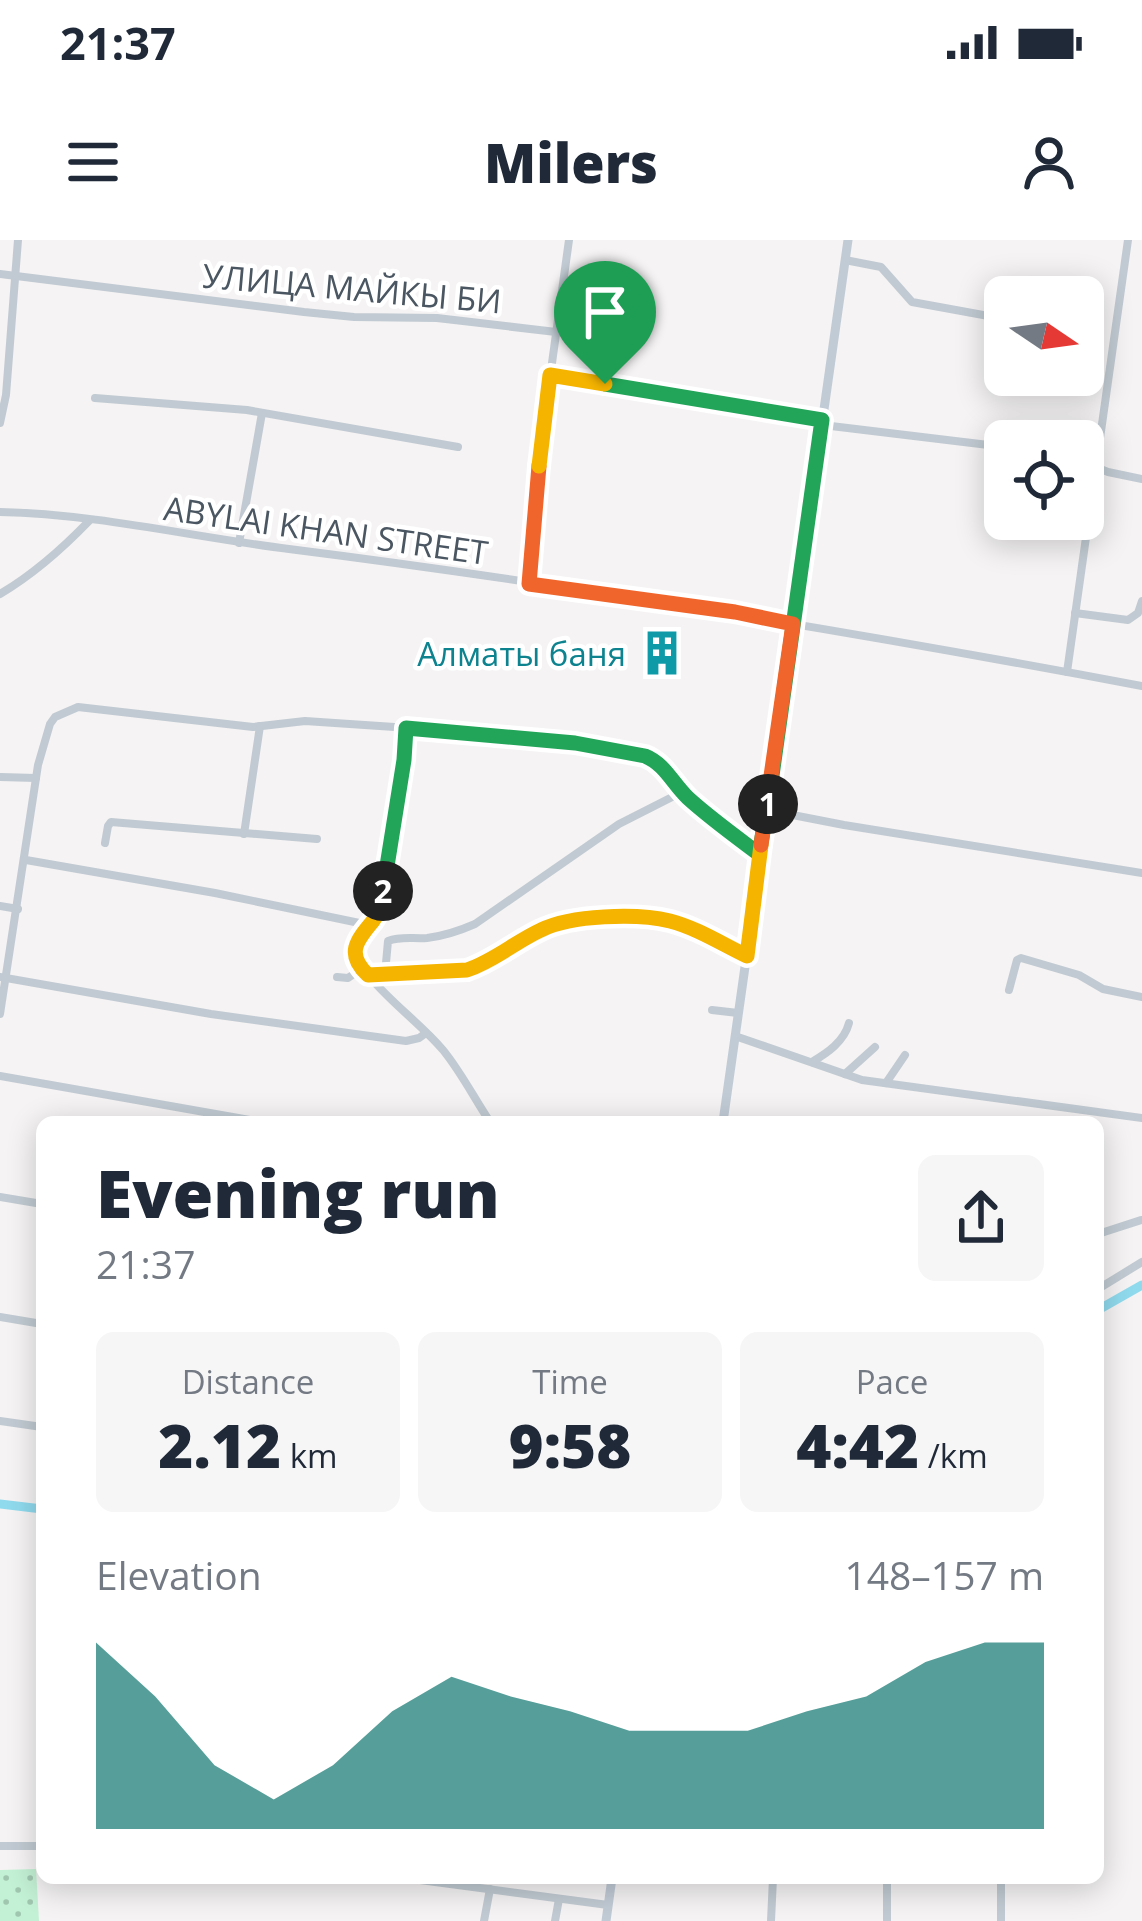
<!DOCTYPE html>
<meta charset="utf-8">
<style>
:root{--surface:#fff;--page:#f6f6f7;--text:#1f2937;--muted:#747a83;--accent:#0f766e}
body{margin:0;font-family:"Open Sans",sans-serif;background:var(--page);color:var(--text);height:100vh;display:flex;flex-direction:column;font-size:45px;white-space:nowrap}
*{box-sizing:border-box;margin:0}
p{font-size:39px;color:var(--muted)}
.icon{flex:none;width:66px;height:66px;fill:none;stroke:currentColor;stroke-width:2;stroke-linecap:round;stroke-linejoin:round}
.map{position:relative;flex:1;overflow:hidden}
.drawer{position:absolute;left:36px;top:876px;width:1068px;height:768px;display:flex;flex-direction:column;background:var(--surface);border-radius:18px;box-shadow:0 6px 30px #0003}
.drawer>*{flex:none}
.needle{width:78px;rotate:103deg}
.buttons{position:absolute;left:984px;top:36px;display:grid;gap:24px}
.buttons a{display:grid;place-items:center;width:120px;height:120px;border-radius:18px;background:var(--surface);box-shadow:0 6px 30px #0003;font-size:60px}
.pin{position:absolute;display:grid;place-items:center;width:102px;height:102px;color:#fff;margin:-123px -51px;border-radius:50% 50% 50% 0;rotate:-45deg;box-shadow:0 0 12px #0007}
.pin .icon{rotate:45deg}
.km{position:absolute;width:60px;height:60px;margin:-30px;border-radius:50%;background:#222;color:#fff;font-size:33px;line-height:60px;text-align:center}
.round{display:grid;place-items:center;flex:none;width:126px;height:126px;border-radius:18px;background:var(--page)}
.summary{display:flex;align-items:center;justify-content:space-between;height:204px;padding:0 60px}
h1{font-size:66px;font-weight:800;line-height:90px}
.figures{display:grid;grid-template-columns:repeat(3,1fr);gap:18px;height:204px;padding:12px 60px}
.figures div{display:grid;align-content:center;border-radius:18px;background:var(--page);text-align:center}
.figures b{font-size:60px;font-weight:800}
.figures small{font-size:33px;font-weight:400}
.figures p{font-size:33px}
.chart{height:336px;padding:24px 60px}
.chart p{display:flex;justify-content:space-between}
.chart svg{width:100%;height:216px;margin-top:12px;fill:var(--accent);opacity:.7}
.status{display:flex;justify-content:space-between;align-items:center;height:84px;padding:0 60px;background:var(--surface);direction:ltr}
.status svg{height:33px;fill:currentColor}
header{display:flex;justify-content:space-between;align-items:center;height:156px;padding:0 60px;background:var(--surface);font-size:54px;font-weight:800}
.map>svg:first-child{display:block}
.grass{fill:url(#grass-dots)}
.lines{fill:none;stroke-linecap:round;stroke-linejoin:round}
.canal{stroke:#90daee;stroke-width:9}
.street{stroke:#c1cad2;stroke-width:8}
.secondary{stroke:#c1cbd6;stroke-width:9}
.split-1-casing{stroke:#fff;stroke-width:24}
.split-2-casing{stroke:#fff;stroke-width:24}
.split-3-casing{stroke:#fff;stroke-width:24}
.split-4-casing{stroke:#fff;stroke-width:24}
.split-5-casing{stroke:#fff;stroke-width:24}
.split-1{stroke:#22a559;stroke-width:15}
.split-2{stroke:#22a559;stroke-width:15}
.split-3{stroke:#f5b400;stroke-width:15}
.split-4{stroke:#f0652b;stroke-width:15}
.split-5{stroke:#f5b400;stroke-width:15}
.labels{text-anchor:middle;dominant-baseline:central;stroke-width:9;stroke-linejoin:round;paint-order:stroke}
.street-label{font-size:33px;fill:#4a5661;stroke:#fff}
.culture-label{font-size:33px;fill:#0d838f;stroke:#fff;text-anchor:end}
</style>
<div class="status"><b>21:37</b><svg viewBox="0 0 49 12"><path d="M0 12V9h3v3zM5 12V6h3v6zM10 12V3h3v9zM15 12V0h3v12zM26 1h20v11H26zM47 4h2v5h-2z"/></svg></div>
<header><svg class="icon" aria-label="menu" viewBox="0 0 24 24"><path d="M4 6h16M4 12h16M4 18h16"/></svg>Milers<svg class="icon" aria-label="person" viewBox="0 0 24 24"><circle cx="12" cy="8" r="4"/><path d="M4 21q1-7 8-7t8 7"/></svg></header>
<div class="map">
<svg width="1142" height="1681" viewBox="0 0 1142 1681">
<defs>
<pattern id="grass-dots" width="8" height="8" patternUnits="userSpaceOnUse" patternTransform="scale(3)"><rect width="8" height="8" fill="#c3f1d5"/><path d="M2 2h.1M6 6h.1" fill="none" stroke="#a0c6b0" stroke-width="1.8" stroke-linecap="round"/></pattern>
</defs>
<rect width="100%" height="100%" fill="#f5f3f3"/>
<!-- grass -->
<polygon class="grass" points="36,1629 39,1681 0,1681 0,1630"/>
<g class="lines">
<!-- canal -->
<g class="canal">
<polyline points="1098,1070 1142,1045"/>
<polyline points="0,1264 42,1269"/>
</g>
<!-- street -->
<g class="street">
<polyline points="845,20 881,27 912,62 1005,79"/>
<polyline points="0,34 304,72 354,77 437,78 556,92"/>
<polyline points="550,135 783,173 822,180 831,186 1005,207"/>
<polyline points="95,158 247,170 458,207"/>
<polyline points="0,183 6,155 18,0"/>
<polyline points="1083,222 1108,232 1142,239"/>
<path d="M0,272C97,274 193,297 289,309C574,345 859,393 1142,446"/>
<polyline points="239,303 262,173"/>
<polyline points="529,343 543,188 569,0"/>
<path d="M0,354C34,334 62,309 89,281"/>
<polyline points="1075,373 1128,380 1138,373 1142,361"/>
<polyline points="1067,432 1128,0"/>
<polyline points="0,537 36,538"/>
<polyline points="767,570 844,585 1142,633"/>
<polyline points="244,594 260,486"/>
<polyline points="105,603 108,586 111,582 317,599"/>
<polyline points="26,620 215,653 369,685 380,666 404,520 406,488"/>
<polyline points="0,666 18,669"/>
<path d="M366,686C359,696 352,709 356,722C359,730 363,730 369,736C391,763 420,783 443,810C461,832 474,858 490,882"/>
<path d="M385,734L388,701C401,696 413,699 427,698C444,696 459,691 475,684L619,584L682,552"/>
<path d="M368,735L467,730C494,721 515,702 541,690C571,676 637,673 670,681C697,688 722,704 747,716"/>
<polyline points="0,737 211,774 406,801 419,798 426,793"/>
<polyline points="337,737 348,738 361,729"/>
<polyline points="1009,750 1017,720 1021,718 1079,735 1103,749 1142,757"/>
<polyline points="712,770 738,773"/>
<polyline points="0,774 38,525 50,484 55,477 78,467 253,487 305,481 469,492 624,510 655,520 682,552 759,614"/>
<polyline points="735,796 862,840 1142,878"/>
<path d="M812,822C827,813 844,802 849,783"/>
<polyline points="845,834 875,807"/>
<polyline points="0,836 261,882"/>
<polyline points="886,843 905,815"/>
<polyline points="0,957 42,964"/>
<polyline points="1098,994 1141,980"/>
<polyline points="1098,1049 1142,1022"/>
<polyline points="0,1077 42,1084"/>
<polyline points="0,1181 42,1187"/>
<polyline points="0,1606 42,1606"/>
<polyline points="405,1638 608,1665"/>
<polyline points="887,1638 887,1681"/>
<polyline points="1001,1638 1001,1681"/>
<polyline points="484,1681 490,1649"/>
<polyline points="555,1681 559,1659"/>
<polyline points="771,1681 773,1638"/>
</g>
<!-- secondary -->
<g class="secondary">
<polyline points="723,882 848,0"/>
<polyline points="606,1681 612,1638"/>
</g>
</g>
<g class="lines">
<!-- split-1 casing -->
<g class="split-1-casing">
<polyline id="split-1" points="605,144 822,180 768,564"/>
</g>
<!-- split-2 casing -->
<g class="split-2-casing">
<path id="split-2" d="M383,651L404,520L406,488L575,503L645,516C665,524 673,544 688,558C710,578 735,596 759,614L768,564"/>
</g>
<!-- split-3 casing -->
<g class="split-3-casing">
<path id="split-3" d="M383,651C381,661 380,672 373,681C357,700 345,714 368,735L467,730C494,721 515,702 541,690C571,675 637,673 670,681C697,688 722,704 747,716L761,605"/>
</g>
<!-- split-4 casing -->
<g class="split-4-casing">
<polyline id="split-4" points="539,226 529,344 735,372 793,384 761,605"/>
</g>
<!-- split-5 casing -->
<g class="split-5-casing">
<polyline id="split-5" points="539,226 550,135 605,144"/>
</g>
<!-- split-1 -->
<use href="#split-1" class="split-1"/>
<!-- split-2 -->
<use href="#split-2" class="split-2"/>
<!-- split-3 -->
<use href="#split-3" class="split-3"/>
<!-- split-4 -->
<use href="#split-4" class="split-4"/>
<!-- split-5 -->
<use href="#split-5" class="split-5"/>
</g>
<!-- icons -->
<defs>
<g id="building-bare" transform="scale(3.6)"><path d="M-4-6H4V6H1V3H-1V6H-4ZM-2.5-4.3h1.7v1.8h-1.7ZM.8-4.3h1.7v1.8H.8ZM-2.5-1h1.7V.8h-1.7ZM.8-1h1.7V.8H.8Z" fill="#0f9aa8" stroke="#fff" stroke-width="2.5" paint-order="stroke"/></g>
</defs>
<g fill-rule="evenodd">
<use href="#building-bare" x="662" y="413"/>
</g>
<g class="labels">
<!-- street labels -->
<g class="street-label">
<text transform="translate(352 48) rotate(5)">УЛИЦА МАЙКЫ БИ</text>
<text transform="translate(326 290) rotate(8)">ABYLAI KHAN STREET</text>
</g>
<!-- culture labels -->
<g class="culture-label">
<text x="626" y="413">Алматы баня</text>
</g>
</g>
</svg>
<div class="buttons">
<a><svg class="needle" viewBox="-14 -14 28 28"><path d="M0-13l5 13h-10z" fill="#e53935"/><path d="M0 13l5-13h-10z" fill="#747a83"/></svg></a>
<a><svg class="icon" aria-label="locate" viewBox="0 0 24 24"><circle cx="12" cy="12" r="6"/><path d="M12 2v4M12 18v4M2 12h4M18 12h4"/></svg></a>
</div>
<div class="pin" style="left:605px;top:144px;background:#1e9e55"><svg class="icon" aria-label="arrive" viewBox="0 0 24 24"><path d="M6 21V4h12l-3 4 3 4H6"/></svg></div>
<b class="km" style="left:768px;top:564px">1</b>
<b class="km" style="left:383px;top:651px">2</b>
<section class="drawer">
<div class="summary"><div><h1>Evening run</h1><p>21:37</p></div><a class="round"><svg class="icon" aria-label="share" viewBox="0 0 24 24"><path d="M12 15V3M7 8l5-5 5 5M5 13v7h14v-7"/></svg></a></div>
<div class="figures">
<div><p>Distance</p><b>2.12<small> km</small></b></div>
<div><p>Time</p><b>9:58</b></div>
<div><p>Pace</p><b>4:42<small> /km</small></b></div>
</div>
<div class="chart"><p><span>Elevation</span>148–157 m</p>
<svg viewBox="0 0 160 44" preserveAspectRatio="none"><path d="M0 44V6L10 17L20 31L30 38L40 31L50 20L60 13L70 17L80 20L90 24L100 24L110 24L120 20L130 17L140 10L150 6L160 6V44z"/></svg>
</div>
</section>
</div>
